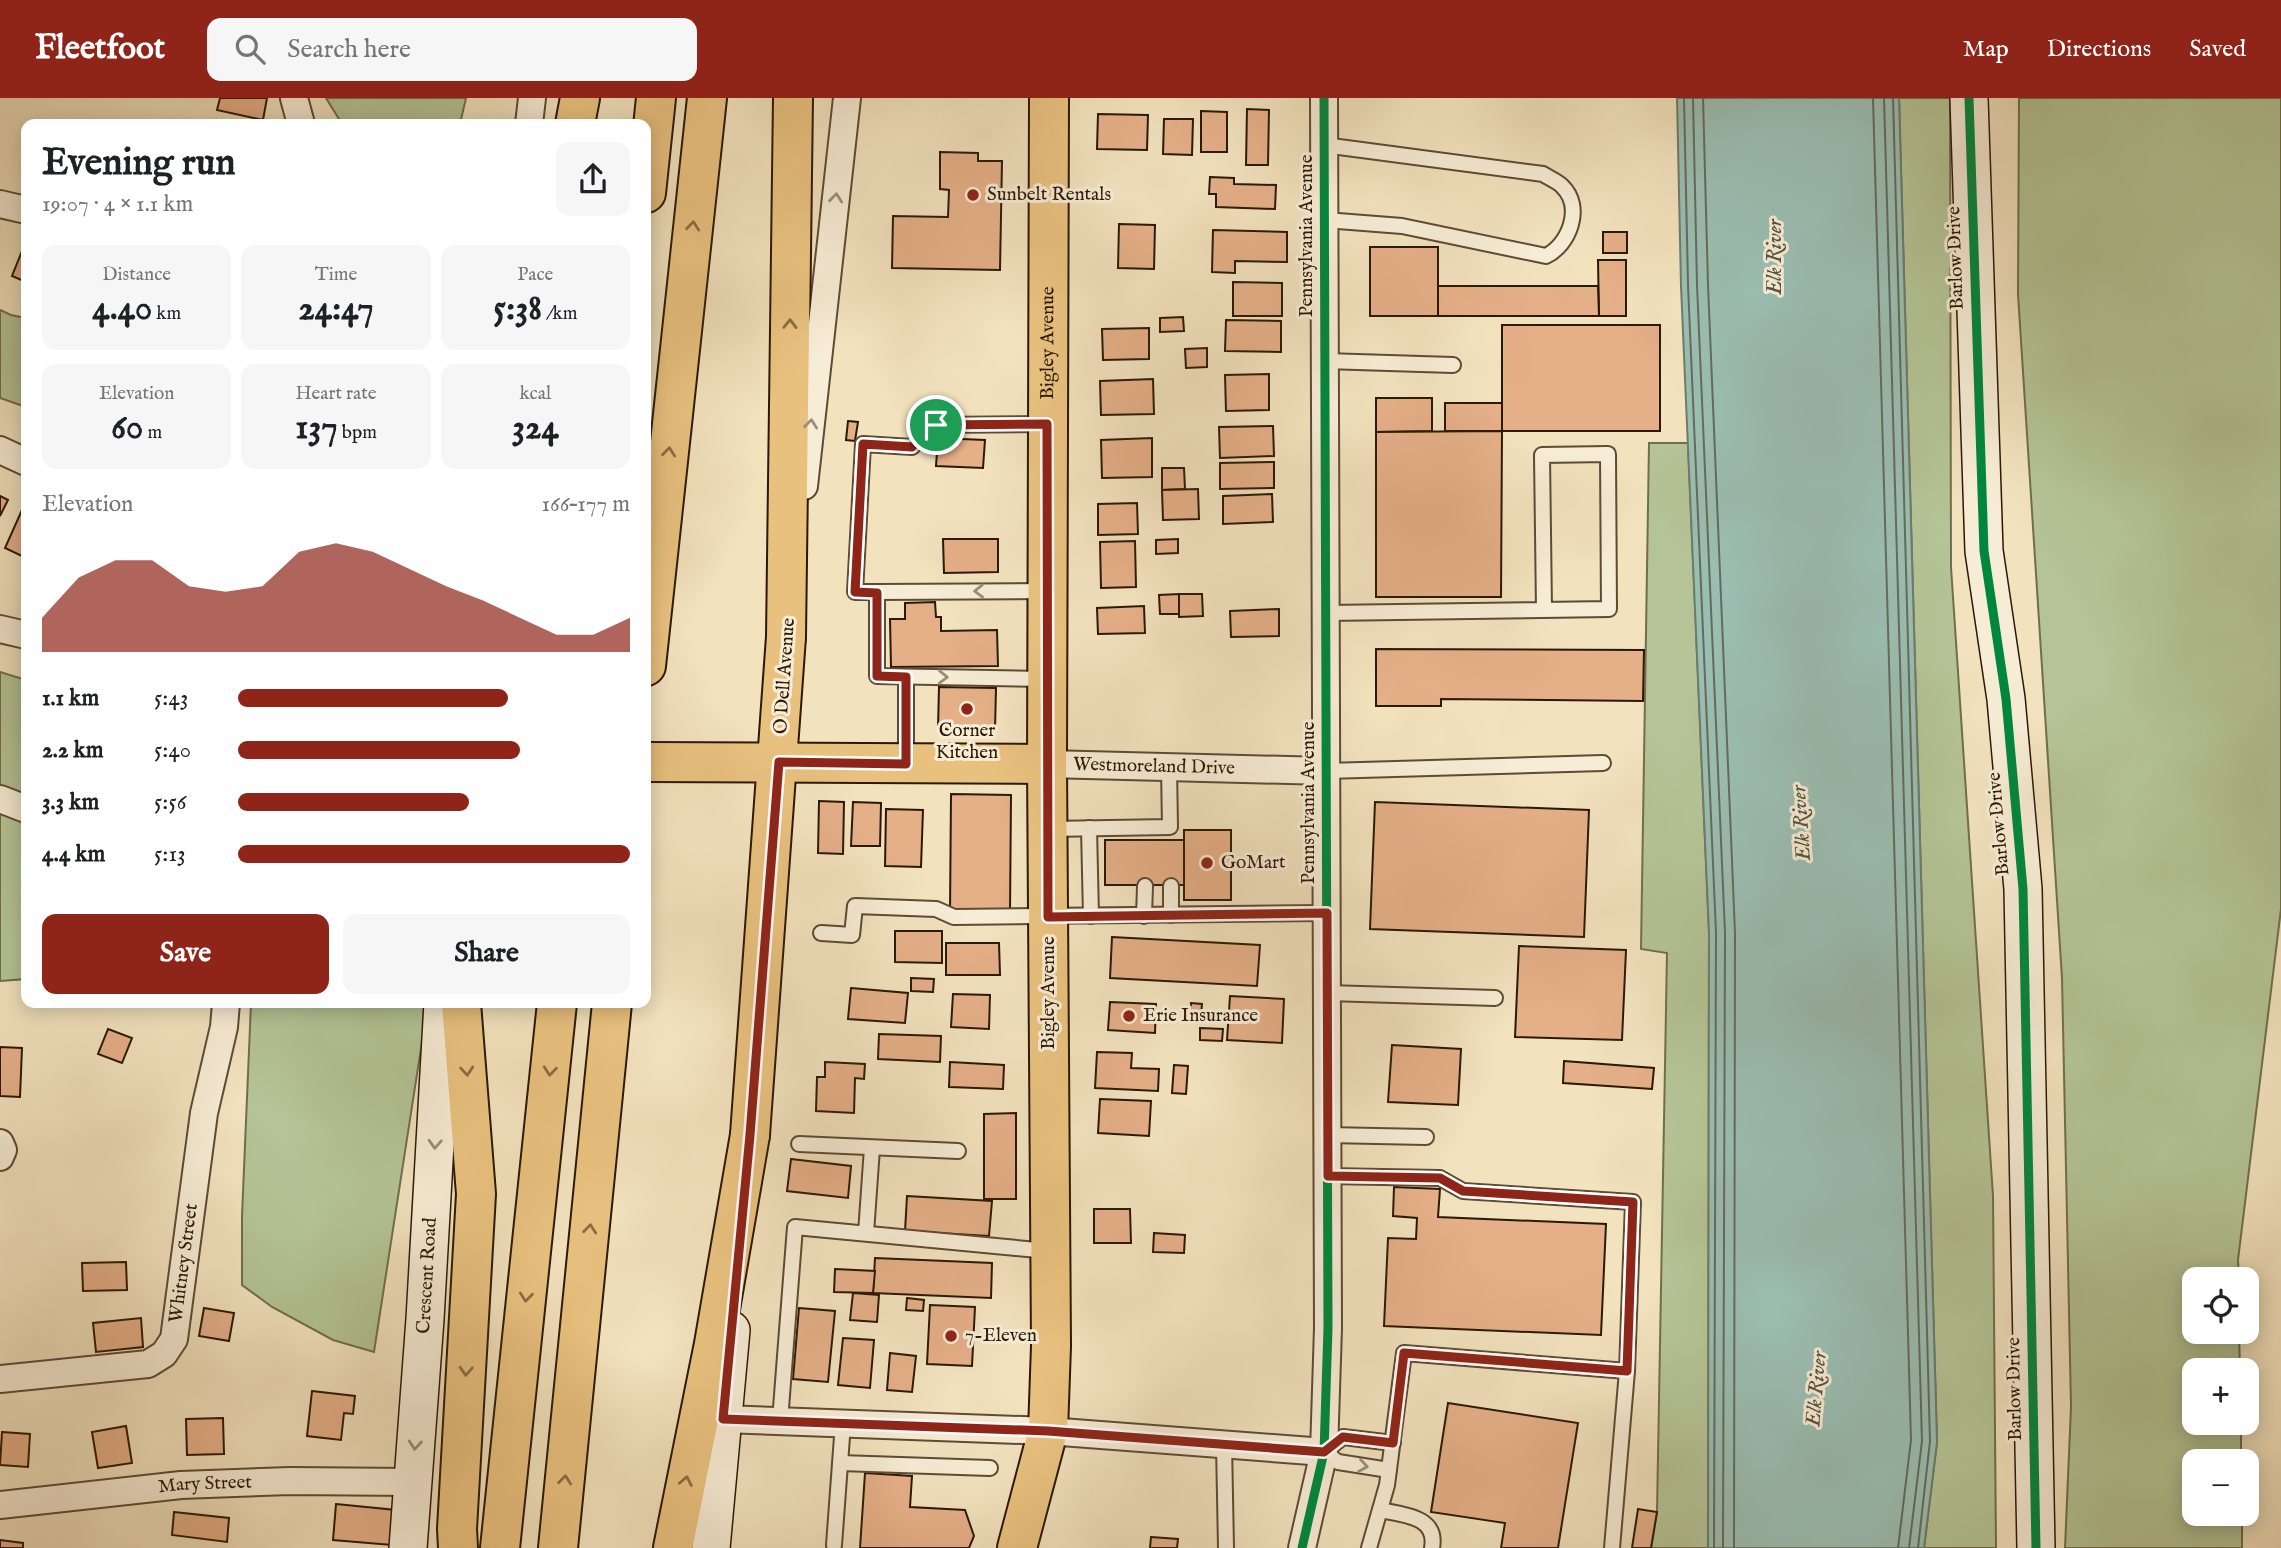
<!DOCTYPE html>
<meta charset="utf-8">
<style>
:root{--surface:#fff;--page:#f6f6f6;--text:#202124;--muted:#757577;--accent:#8f2418}
body{margin:0;font-family:"IM FELL English",serif;background:var(--page);color:var(--text);height:100vh;display:flex;flex-direction:column;font-size:26px;white-space:nowrap}
*{box-sizing:border-box;margin:0}
p{font-size:23px;color:var(--muted)}
.icon{flex:none;width:38px;height:38px;fill:none;stroke:currentColor;stroke-width:2;stroke-linecap:round;stroke-linejoin:round}
.map{position:relative;flex:1;overflow:hidden}
.side{position:absolute;left:21px;top:21px;width:630px;height:889px;display:flex;flex-direction:column;background:var(--surface);border-radius:14px;box-shadow:0 4px 18px #0003}
.side>*{flex:none}
.buttons{position:absolute;left:2182px;top:1169px;display:grid;gap:14px}
.buttons a{display:grid;place-items:center;width:77px;height:77px;border-radius:14px;background:var(--surface);box-shadow:0 4px 18px #0003;font-size:35px}
.pin{position:absolute;display:grid;place-items:center;width:60px;height:60px;color:#fff;margin:-30px;border:4px solid #fff;border-radius:50%;box-shadow:0 2px 7px #0007}
.round{display:grid;place-items:center;flex:none;width:74px;height:74px;border-radius:14px;background:var(--page)}
.headline{display:flex;align-items:center;justify-content:space-between;height:119px;padding:0 21px}
h1{font-size:38px;font-weight:700;line-height:52px}
.metrics{display:grid;grid-template-columns:repeat(3,1fr);gap:10px;height:119px;padding:7px 21px}
.metrics div{display:grid;align-content:center;border-radius:14px;background:var(--page);text-align:center}
.metrics b{font-size:35px;font-weight:700}
.metrics small{font-size:19px;font-weight:400}
.metrics p{font-size:19px}
.chart{height:196px;padding:14px 21px}
.chart p{display:flex;justify-content:space-between}
.chart svg{width:100%;height:126px;margin-top:7px;fill:var(--accent);opacity:.7}
.primary-button{display:flex;gap:14px;margin-top:auto;padding:14px 21px}
.primary-button a{flex:1;height:80px;border-radius:14px;background:var(--accent);color:#fff;font-size:28px;font-weight:700;line-height:80px;text-align:center}
.primary-button a+a{background:var(--page);color:var(--text)}
ul{padding:0 21px;list-style:none;font-size:23px}
li{display:grid;grid-template-columns:112px 84px 1fr;align-items:center;height:52px}
li i{height:18px;border-radius:9px;background:var(--accent)}
header{display:flex;align-items:center;gap:42px;box-sizing:border-box;height:98px;padding:0 35px;background:var(--accent);color:#fff}
header strong{font-size:33px}
nav{display:flex;gap:38px;margin-inline-start:auto;font-size:24px}
.search{width:490px;height:63px;background:var(--page);display:flex;align-items:center;gap:18px;box-sizing:border-box;padding:0 24px;border-radius:14px;color:var(--muted);font-size:26px}
.map>svg:first-child{display:block}
.green{fill:#b4c496;stroke:#706e4e;stroke-width:2}
.water{fill:#9bbeb2;stroke:#6e7c6d;stroke-width:2}
.lines{fill:none;stroke-linecap:round;stroke-linejoin:round}
.shore{stroke:#636c5c;stroke-width:2}
.building{fill:#e5af88;stroke:#2b1906;stroke-width:2}
.lane-casing{stroke:#5d4b34;stroke-width:18}
.street-casing{stroke:#5d4b34;stroke-width:30}
.secondary-casing{stroke:#2b1906;stroke-width:40}
.primary-casing{stroke:#2b1906;stroke-width:42}
.highway-casing{stroke:#2b1906;stroke-width:42}
.lane{stroke:#f7ecd5;stroke-width:14}
.street{stroke:#f7ecd5;stroke-width:26}
.secondary{stroke:#f7ecd5;stroke-width:37}
.primary{stroke:#e9c17f;stroke-width:38}
.highway{stroke:#e9c17f;stroke-width:38}
.cycleway-casing{stroke:#f7ecd5;stroke-width:13}
.cycleway{stroke:#00873e;stroke-width:9}
.oneway{stroke:#9b8d78}
.oneway2{stroke:#8a6d42}
.route-casing{stroke:#fff;stroke-width:14}
.route{stroke:#8f2418;stroke-width:9}
.poi-dot{fill:#8f2418;stroke:#f7ecd5;stroke-width:2.5}
.labels{text-anchor:middle;dominant-baseline:central;stroke-width:6;stroke-linejoin:round;paint-order:stroke}
.poi-label{font-size:19px;fill:#2b1906;stroke:#f7ecd5;text-anchor:start}
.street-label{font-size:19px;fill:#2b1906;stroke:#f7ecd5}
.water-label{font-size:21px;font-style:italic;fill:#525342;stroke:#f7ecd5}
</style>
<header>
<strong>Fleetfoot</strong>
<div class="search"><svg class="icon" aria-label="search" viewBox="0 0 24 24"><circle cx="10" cy="10" r="6"/><path d="M15 15l6 6"/></svg>Search here</div>
<nav><a>Map</a><a>Directions</a><a>Saved</a></nav>
</header>
<div class="map">
<svg width="2281" height="1450" viewBox="0 0 2281 1450">
<rect width="100%" height="100%" fill="#f2e2be"/>
<filter id="stains"><feTurbulence type="fractalNoise" baseFrequency=".00286" numOctaves="4"/><feColorMatrix values="0 0 0 0 .2 0 0 0 0 .09 0 0 0 0 .02 0 0 0 .5 -.17"/></filter>
<radialGradient id="worn" r=".72"><stop offset=".6" stop-color="#630" stop-opacity="0"/><stop offset="1" stop-color="#630" stop-opacity=".3"/></radialGradient>
<!-- green -->
<g class="green">
<polygon points="326,0 466,0 460,26 342,26"/>
<polygon points="1899,0 1950,0 1951,469 1993,1098 1996,1450 1924,1450 1937,1344"/>
<polygon points="2019,0 2281,0 2281,811 2238,1162 2239,1181 2194,1181 2194,1234 2239,1234 2240,1272 2194,1272 2194,1325 2241,1325 2241,1363 2194,1363 2194,1416 2242,1416 2242,1450 2065,1450 2071,1309 2062,880 2018,196"/>
<polygon points="0,212 11,217 26,220 26,309 0,300"/>
<polygon points="1649,345 1688,345 1709,835 1708,1450 1651,1450 1657,1414 1667,855 1641,851"/>
<polygon points="0,574 26,582 26,881 0,883"/>
<polygon points="251,905 428,905 374,1254 333,1242 272,1209 242,1187 242,1118"/>
</g>
<!-- water -->
<polygon class="water" points="1677,0 1899,0 1937,1344 1924,1450 1708,1450 1709,835 1681,188"/>
<g class="lines">
<!-- shore -->
<g class="shore">
<polyline points="1684,0 1688,187 1716,835 1714,1450"/>
<polyline points="1693,0 1697,187 1725,835 1723,1450"/>
<polyline points="1703,0 1708,187 1735,835 1734,1450"/>
<polyline points="1873,0 1911,1342 1898,1450"/>
<polyline points="1884,0 1922,1343 1909,1450"/>
<polyline points="1893,0 1930,1343 1918,1450"/>
</g>
</g>
<!-- building -->
<g class="building">
<polygon points="220,0 267,0 263,22 217,12"/>
<polygon points="1247,11 1269,12 1268,67 1246,67"/>
<polygon points="1201,13 1227,14 1227,54 1201,54"/>
<polygon points="1098,16 1148,17 1147,52 1097,51"/>
<polygon points="1164,21 1193,21 1192,57 1163,56"/>
<polygon points="940,54 978,55 978,63 1002,63 1000,172 892,170 893,118 948,119 949,92 940,91"/>
<polygon points="1210,79 1234,80 1234,86 1276,87 1275,111 1216,109 1216,96 1209,96"/>
<polygon points="1119,126 1155,127 1154,171 1118,170"/>
<polygon points="1213,132 1287,134 1287,164 1235,163 1235,175 1212,174"/>
<rect x="1603" y="134" width="24" height="21"/>
<polygon points="26,143 26,184 12,178"/>
<rect x="1370" y="149" width="68" height="69"/>
<polygon points="1598,162 1626,162 1626,218 1599,218"/>
<polygon points="1233,184 1282,185 1282,218 1233,218"/>
<polygon points="1438,188 1598,188 1599,218 1438,218"/>
<polygon points="1183,219 1184,233 1160,234 1160,220"/>
<polygon points="1226,222 1281,223 1281,254 1225,253"/>
<rect x="1502" y="227" width="158" height="106"/>
<polygon points="1149,230 1149,261 1103,262 1102,231"/>
<polygon points="1207,250 1207,269 1186,270 1185,251"/>
<polygon points="1269,276 1269,312 1226,313 1225,277"/>
<polygon points="1153,281 1154,316 1101,317 1100,283"/>
<polygon points="1376,300 1432,300 1432,333 1376,334"/>
<rect x="1445" y="305" width="57" height="28"/>
<polygon points="848,323 858,324 855,343 846,342"/>
<polygon points="1273,328 1274,358 1220,360 1219,329"/>
<polygon points="1502,333 1501,499 1376,499 1376,334"/>
<polygon points="938,340 985,342 983,370 936,368"/>
<polygon points="1152,340 1152,379 1102,380 1101,342"/>
<polygon points="1274,364 1274,390 1220,391 1220,365"/>
<polygon points="1162,370 1184,370 1185,391 1162,392"/>
<polygon points="1198,391 1199,421 1163,422 1162,392"/>
<polygon points="1272,396 1273,424 1223,426 1223,398"/>
<polygon points="0,398 8,402 0,418"/>
<polygon points="26,403 26,460 5,450"/>
<polygon points="1137,405 1138,436 1098,437 1098,406"/>
<polygon points="943,441 998,441 998,474 944,475"/>
<polygon points="1178,441 1178,455 1156,456 1156,442"/>
<polygon points="1135,443 1136,489 1101,490 1100,444"/>
<polygon points="1179,496 1179,516 1160,516 1159,497"/>
<polygon points="1179,496 1202,496 1203,518 1179,519"/>
<polygon points="935,504 936,519 941,519 941,533 997,532 998,568 891,569 890,521 905,521 905,505"/>
<polygon points="1144,508 1145,535 1098,536 1097,510"/>
<polygon points="1279,511 1279,538 1231,539 1230,513"/>
<polygon points="1376,551 1644,552 1643,603 1441,601 1441,608 1376,608"/>
<polygon points="939,589 996,590 995,632 938,631"/>
<polygon points="951,696 1011,697 1010,815 950,815"/>
<polygon points="819,703 844,704 843,756 818,755"/>
<polygon points="853,704 881,705 880,748 851,748"/>
<polygon points="1375,704 1589,712 1584,839 1370,831"/>
<polygon points="886,711 923,712 921,769 885,768"/>
<rect x="1184" y="732" width="47" height="70"/>
<rect x="1105" y="742" width="79" height="45"/>
<polygon points="895,833 942,833 942,865 895,864"/>
<polygon points="1112,839 1260,847 1257,888 1110,880"/>
<polygon points="946,845 999,845 1000,877 946,877"/>
<polygon points="1519,848 1626,852 1622,942 1515,939"/>
<polygon points="911,880 934,881 933,894 911,893"/>
<polygon points="851,890 908,895 905,925 848,921"/>
<polygon points="953,896 990,897 989,931 951,929"/>
<polygon points="1230,898 1284,901 1282,945 1227,942"/>
<polygon points="1110,904 1156,906 1155,935 1108,932"/>
<polygon points="1191,905 1202,906 1201,917 1190,916"/>
<polygon points="1200,930 1223,931 1222,943 1200,942"/>
<polygon points="108,931 132,940 122,965 98,956"/>
<polygon points="879,936 941,938 940,964 878,961"/>
<polygon points="1392,947 1461,951 1458,1007 1388,1004"/>
<polygon points="0,949 22,950 20,999 0,998"/>
<polygon points="1097,954 1132,955 1131,970 1159,971 1158,993 1095,990"/>
<polygon points="1564,963 1654,970 1652,991 1563,985"/>
<polygon points="825,964 865,966 864,981 855,980 854,1015 816,1013 817,979 825,979"/>
<polygon points="950,964 1004,967 1003,991 949,989"/>
<polygon points="1174,967 1188,968 1186,996 1172,995"/>
<polygon points="1100,1001 1151,1003 1149,1038 1098,1035"/>
<polygon points="1016,1015 1016,1101 984,1101 984,1016"/>
<polygon points="791,1061 851,1068 848,1100 787,1093"/>
<polygon points="1394,1089 1440,1091 1438,1119 1606,1126 1601,1237 1384,1228 1388,1140 1416,1141 1417,1120 1393,1118"/>
<polygon points="907,1098 992,1103 989,1138 905,1133"/>
<polygon points="1094,1111 1130,1111 1131,1145 1094,1145"/>
<polygon points="1154,1135 1185,1137 1184,1155 1153,1154"/>
<polygon points="875,1160 992,1165 991,1200 873,1195"/>
<polygon points="126,1164 127,1192 83,1193 82,1165"/>
<polygon points="835,1171 875,1173 873,1195 834,1194"/>
<polygon points="853,1195 879,1197 877,1224 850,1222"/>
<polygon points="907,1200 924,1202 923,1213 906,1212"/>
<polygon points="930,1207 975,1209 972,1268 927,1266"/>
<polygon points="204,1210 234,1215 229,1243 199,1238"/>
<polygon points="799,1210 835,1213 828,1284 793,1281"/>
<polygon points="141,1220 143,1249 96,1254 93,1225"/>
<polygon points="843,1240 874,1242 870,1290 838,1287"/>
<polygon points="890,1255 916,1258 912,1294 887,1292"/>
<polygon points="312,1293 355,1298 353,1316 344,1315 341,1342 307,1338"/>
<polygon points="1448,1305 1578,1325 1558,1450 1501,1450 1505,1425 1431,1414"/>
<polygon points="223,1320 224,1356 187,1357 186,1321"/>
<polygon points="126,1328 132,1365 98,1370 92,1334"/>
<polygon points="2,1334 30,1336 28,1369 0,1367"/>
<polygon points="865,1375 912,1378 910,1409 965,1412 974,1438 969,1450 860,1450"/>
<polygon points="336,1406 396,1412 392,1447 333,1442"/>
<polygon points="1638,1411 1657,1414 1651,1450 1632,1450"/>
<polygon points="174,1414 229,1420 227,1444 172,1437"/>
<polygon points="1151,1439 1178,1441 1177,1450 1150,1450"/>
<polygon points="0,1442 23,1445 23,1450 0,1450"/>
</g>
<g class="lines">
<!-- lane casing -->
<g class="lane-casing">
<g id="lane">
<path d="M1324,47L1543,76C1549,80 1557,83 1562,88C1584,109 1569,147 1546,158L1402,128L1325,122"/>
<polyline points="1325,263 1453,267"/>
<polyline points="877,494 855,494 863,346 912,349 926,331 935,327 1046,326"/>
<polyline points="1326,515 1609,511 1608,356 1542,357 1544,512"/>
<polyline points="1045,581 877,578 877,494 1045,493"/>
<polyline points="906,664 906,579"/>
<polyline points="1326,673 1603,665"/>
<polyline points="1089,730 1091,818"/>
<polyline points="1049,731 1170,729 1169,669"/>
<polyline points="1171,788 1171,817"/>
<polyline points="1144,818 1145,788"/>
<polyline points="821,835 852,837 855,808 936,811 954,819 1327,815"/>
<polyline points="1327,895 1495,900"/>
<polyline points="1327,1037 1426,1039"/>
<polyline points="799,1046 958,1053"/>
<polyline points="1327,1078 1440,1080 1463,1093 1633,1104 1627,1273 1404,1255 1387,1387 1369,1450"/>
<polyline points="866,1135 872,1050"/>
<polyline points="780,1323 795,1129 1048,1153"/>
<polyline points="1224,1346 1226,1450"/>
<polyline points="840,1365 990,1370"/>
<polyline points="1389,1372 1338,1364 1324,1354 1343,1339 1393,1345"/>
<path d="M1380,1412C1403,1417 1438,1418 1432,1450"/>
<polyline points="834,1447 843,1325"/>
<polyline points="1612,1450 1627,1273"/>
</g>
</g>
<!-- street casing -->
<g class="street-casing">
<g id="street">
<polyline points="294,0 301,26"/>
<polyline points="529,26 532,0"/>
<polyline points="0,106 26,112"/>
<polyline points="0,352 26,364"/>
<polyline points="804,388 847,0"/>
<polyline points="0,531 26,537"/>
<path id="s1" d="M1047,666L1326,673"/>
<polyline points="0,701 26,711"/>
<polyline points="0,1045 3,1052 0,1059"/>
<path id="s2" d="M0,1281L148,1266L164,1256L174,1241L204,1015L224,929L226,905"/>
<polyline points="723,1321 1048,1333 1324,1354"/>
<path id="s3" d="M0,1407L181,1387L290,1383L412,1384"/>
<polyline points="1302,1450 1324,1354 1328,1230 1324,0"/>
</g>
</g>
<!-- secondary casing -->
<g class="secondary-casing">
<g id="secondary">
<polyline points="1969,0 1984,453 2006,601 2023,791 2036,1450"/>
<path id="s4" d="M408,1450L425,1221L443,905"/>
<polyline points="711,1450 731,1232"/>
</g>
</g>
<!-- primary casing -->
<g class="primary-casing">
<g id="primary">
<polyline points="646,664 1047,666"/>
<polyline points="750,1037 786,539"/>
<path id="s5" d="M1017,1450L1048,1333L1051,1248L1047,666L1049,0"/>
</g>
</g>
<!-- highway casing -->
<g class="highway-casing">
<g id="highway">
<polyline points="575,26 580,0"/>
<polyline points="646,95 656,0"/>
<polyline points="786,539 793,0"/>
<polyline points="646,568 707,0"/>
<polyline points="458,1450 457,1431 476,1096 461,905"/>
<polyline points="500,1450 557,905"/>
<polyline points="558,1450 612,905"/>
<polyline points="673,1450 714,1246 750,1037"/>
</g>
</g>
<!-- lane -->
<use href="#lane" class="lane"/>
<!-- street -->
<use href="#street" class="street"/>
<!-- secondary -->
<use href="#secondary" class="secondary"/>
<!-- primary -->
<use href="#primary" class="primary"/>
<!-- highway -->
<use href="#highway" class="highway"/>
<!-- cycleway casing -->
<g class="cycleway-casing">
<g id="cycleway">
<polyline points="1969,0 1984,453 2006,601 2023,791 2036,1450"/>
<polyline points="1302,1450 1324,1354 1328,1230 1324,0"/>
</g>
</g>
<!-- cycleway -->
<use href="#cycleway" class="cycleway"/>
</g>
<!-- one-way arrows -->
<defs><path id="oneway-chevron" d="M-2-3.5L2.5 0L-2 3.5" fill="none" stroke-width="1.6" stroke-linecap="round" stroke-linejoin="round" transform="scale(1.75)"/></defs>
<g class="oneway">
<use href="#oneway-chevron" transform="translate(836 100) rotate(-84)"/>
<use href="#oneway-chevron" transform="translate(811 326) rotate(-84)"/>
<use href="#oneway-chevron" transform="translate(979 493) rotate(179)"/>
<use href="#oneway-chevron" transform="translate(943 579) rotate(1)"/>
<use href="#oneway-chevron" transform="translate(435 1046) rotate(93)"/>
<use href="#oneway-chevron" transform="translate(415 1347) rotate(95)"/>
<use href="#oneway-chevron" transform="translate(1363 1368) rotate(9)"/>
</g>
<g class="oneway2">
<use href="#oneway-chevron" transform="translate(693 128) rotate(-84)"/>
<use href="#oneway-chevron" transform="translate(790 226) rotate(-89)"/>
<use href="#oneway-chevron" transform="translate(669 354) rotate(-84)"/>
<use href="#oneway-chevron" transform="translate(467 973) rotate(85)"/>
<use href="#oneway-chevron" transform="translate(550 973) rotate(96)"/>
<use href="#oneway-chevron" transform="translate(590 1131) rotate(-84)"/>
<use href="#oneway-chevron" transform="translate(526 1199) rotate(96)"/>
<use href="#oneway-chevron" transform="translate(466 1273) rotate(93)"/>
<use href="#oneway-chevron" transform="translate(565 1382) rotate(-84)"/>
<use href="#oneway-chevron" transform="translate(686 1383) rotate(-79)"/>
</g>
<g class="lines">
<!-- route casing -->
<g class="route-casing">
<polygon id="route" points="1047,326 1048,819 1327,815 1328,1078 1440,1080 1463,1093 1633,1104 1627,1273 1404,1255 1393,1345 1343,1339 1324,1354 1048,1333 723,1321 750,1037 779,664 906,666 906,579 877,578 877,495 855,494 863,346 912,349 926,331 936,327"/>
</g>
<!-- route -->
<use href="#route" class="route"/>
</g>
<!-- markers -->
<g class="poi-dot">
<circle cx="973" cy="97" r="7"/>
<circle cx="967" cy="611" r="7"/>
<circle cx="1207" cy="765" r="7"/>
<circle cx="1129" cy="918" r="7"/>
<circle cx="951" cy="1238" r="7"/>
</g>
<g class="labels">
<!-- poi labels -->
<g class="poi-label">
<text x="987" y="97">Sunbelt Rentals</text>
<text x="967" y="633" text-anchor="middle">Corner<tspan x="967" dy="22">Kitchen</tspan></text>
<text x="1221" y="765">GoMart</text>
<text x="1143" y="918">Erie Insurance</text>
<text x="965" y="1238">7-Eleven</text>
</g>
<!-- street labels -->
<g class="street-label">
<text transform="translate(1307 138) rotate(-90)">Pennsylvania Avenue</text>
<text transform="translate(1956 160) rotate(-92)">Barlow Drive</text>
<text stroke="none"><textPath href="#s5" startOffset="1209">Bigley Avenue</textPath></text>
<text transform="translate(785 578) rotate(-86)">O Dell Avenue</text>
<text stroke="none"><textPath href="#s1" startOffset="107">Westmoreland Drive</textPath></text>
<text transform="translate(1309 705) rotate(-90)">Pennsylvania Avenue</text>
<text transform="translate(1999 726) rotate(-95)">Barlow Drive</text>
<text transform="translate(1049 895) rotate(-90)">Bigley Avenue</text>
<text stroke="none"><textPath href="#s2" startOffset="262">Whitney Street</textPath></text>
<text stroke="none"><textPath href="#s4" startOffset="273">Crescent Road</textPath></text>
<text transform="translate(2015 1291) rotate(-91)">Barlow Drive</text>
<text stroke="none"><textPath href="#s3" startOffset="206">Mary Street</textPath></text>
</g>
<!-- water labels -->
<g class="water-label">
<text transform="translate(1775 159) rotate(-90)">Elk River</text>
<text transform="translate(1802 725) rotate(-94)">Elk River</text>
<text transform="translate(1817 1291) rotate(-85)">Elk River</text>
</g>
</g>
<rect width="100%" height="100%" filter="url(#stains)"/>
<rect width="100%" height="100%" fill="url(#worn)"/>
</svg>
<div class="buttons">
<a><svg class="icon" aria-label="locate" viewBox="0 0 24 24"><circle cx="12" cy="12" r="6"/><path d="M12 2v4M12 18v4M2 12h4M18 12h4"/></svg></a>
<a>+</a>
<a>−</a>
</div>
<div class="pin" style="left:936px;top:327px;background:#1e9e55"><svg class="icon" aria-label="arrive" viewBox="0 0 24 24"><path d="M6 21V4h12l-3 4 3 4H6"/></svg></div>
<section class="side">
<div class="headline"><div><h1>Evening run</h1><p>19:07 · 4 × 1.1 km</p></div><a class="round"><svg class="icon" aria-label="share" viewBox="0 0 24 24"><path d="M12 15V3M7 8l5-5 5 5M5 13v7h14v-7"/></svg></a></div>
<div class="metrics">
<div><p>Distance</p><b>4.40<small> km</small></b></div>
<div><p>Time</p><b>24:47</b></div>
<div><p>Pace</p><b>5:38<small> /km</small></b></div>
</div>
<div class="metrics">
<div><p>Elevation</p><b>60<small> m</small></b></div>
<div><p>Heart rate</p><b>137<small> bpm</small></b></div>
<div><p>kcal</p><b>324</b></div>
</div>
<div class="chart"><p><span>Elevation</span>166–177 m</p>
<svg viewBox="0 0 160 44" preserveAspectRatio="none"><path d="M0 44V32L10 18L20 12L30 12L40 21L50 23L60 21L70 9L80 6L90 9L100 15L110 21L120 26L130 32L140 38L150 38L160 32V44z"/></svg>
</div>
<ul>
<li><b>1.1 km</b>5:43<i style="width:69%"></i></li>
<li><b>2.2 km</b>5:40<i style="width:72%"></i></li>
<li><b>3.3 km</b>5:56<i style="width:59%"></i></li>
<li><b>4.4 km</b>5:13<i style="width:100%"></i></li>
</ul>
<div class="primary-button"><a>Save</a><a>Share</a></div>
</section>
</div>
